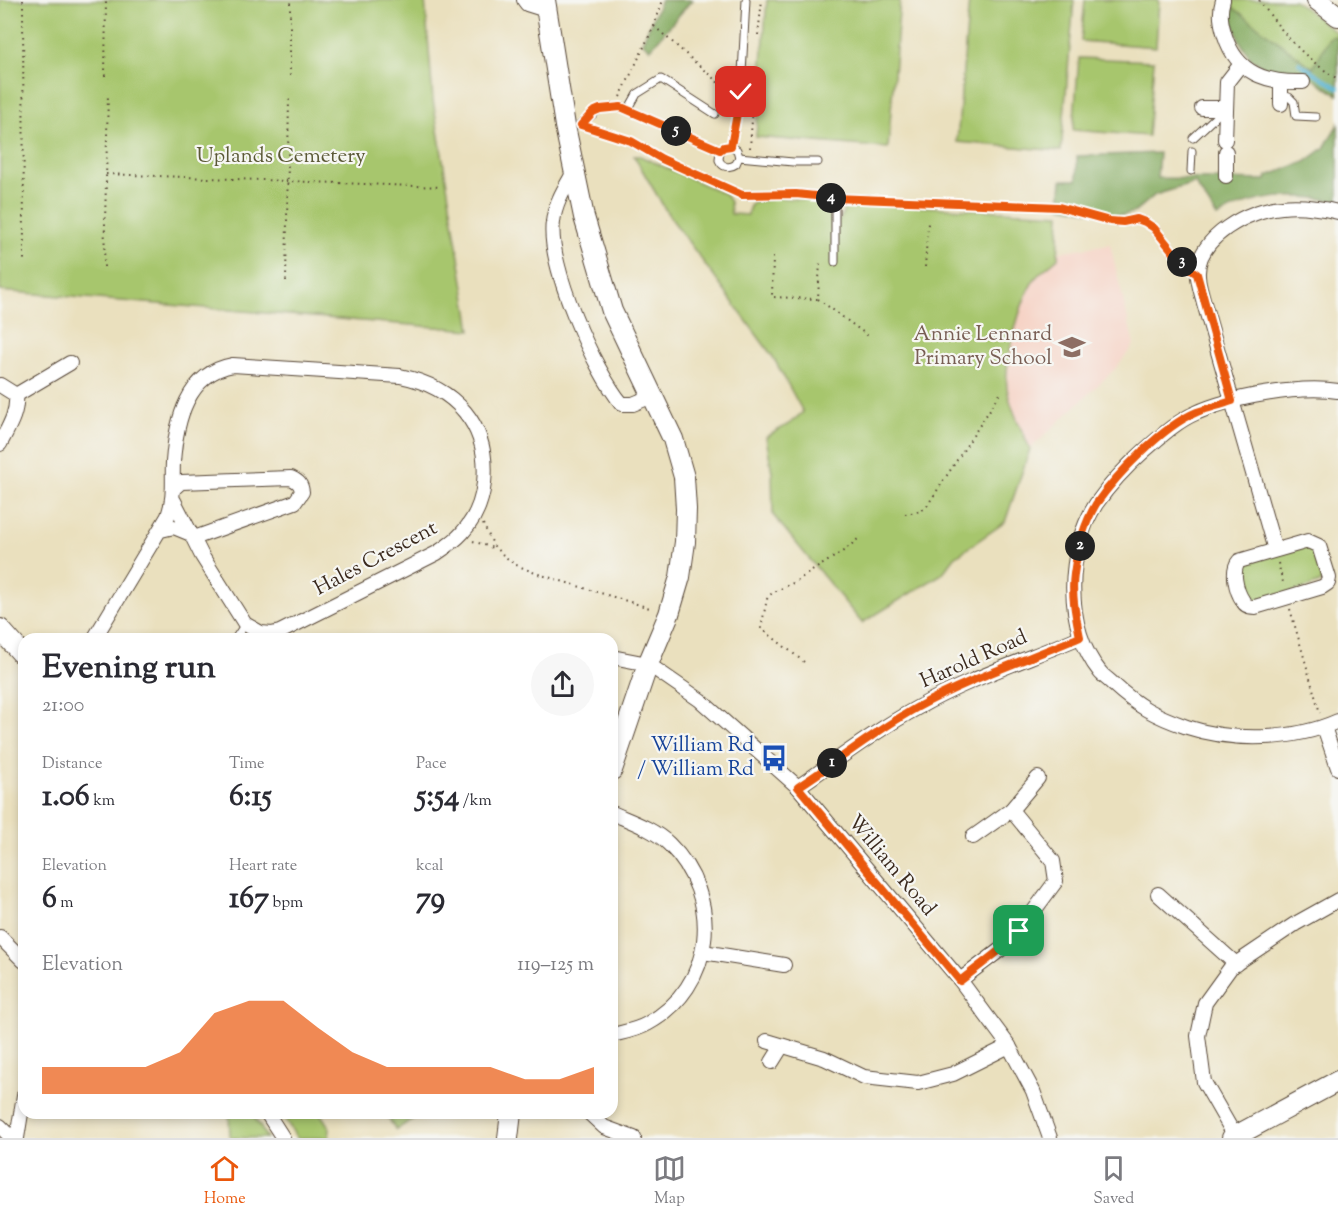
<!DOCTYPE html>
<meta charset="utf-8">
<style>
:root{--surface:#fff;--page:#f7f7f7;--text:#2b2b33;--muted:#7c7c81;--line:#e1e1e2;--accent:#ea580c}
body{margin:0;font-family:"Sorts Mill Goudy",serif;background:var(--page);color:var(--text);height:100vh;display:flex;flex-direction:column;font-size:22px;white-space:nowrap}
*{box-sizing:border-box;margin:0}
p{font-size:20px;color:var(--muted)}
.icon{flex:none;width:33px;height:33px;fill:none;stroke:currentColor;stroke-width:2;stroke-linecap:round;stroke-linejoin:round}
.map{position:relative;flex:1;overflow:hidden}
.side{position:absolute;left:18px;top:633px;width:600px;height:486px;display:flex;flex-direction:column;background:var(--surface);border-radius:18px;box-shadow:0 3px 9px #0003}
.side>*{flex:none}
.pin{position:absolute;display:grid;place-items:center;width:51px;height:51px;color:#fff;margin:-26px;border-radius:12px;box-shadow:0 3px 9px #0006}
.km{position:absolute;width:30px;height:30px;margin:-15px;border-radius:50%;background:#222;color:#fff;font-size:16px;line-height:30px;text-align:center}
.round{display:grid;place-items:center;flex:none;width:63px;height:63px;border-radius:32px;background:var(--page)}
.head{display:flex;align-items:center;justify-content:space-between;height:102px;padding:0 24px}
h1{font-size:33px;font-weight:700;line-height:45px}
.figures{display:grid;grid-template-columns:repeat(3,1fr);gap:9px;height:102px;padding:6px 24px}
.figures div{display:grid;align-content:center}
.figures b{font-size:30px;font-weight:700}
.figures small{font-size:16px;font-weight:400}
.figures p{font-size:16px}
.chart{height:168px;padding:12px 24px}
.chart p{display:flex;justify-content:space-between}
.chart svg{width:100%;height:108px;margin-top:6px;fill:var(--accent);opacity:.7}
.dock{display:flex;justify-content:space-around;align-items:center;height:84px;border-top:2px solid var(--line);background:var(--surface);font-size:16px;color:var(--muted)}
.dock a{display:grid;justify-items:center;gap:3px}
.dock .current{color:var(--accent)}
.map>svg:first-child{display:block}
.built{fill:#f6d2c4}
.green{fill:#a7c66d;stroke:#717846;stroke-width:1.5}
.forest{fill:#85ab60;stroke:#606a3f;stroke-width:1.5}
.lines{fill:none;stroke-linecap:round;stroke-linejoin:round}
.stream{stroke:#52b1d1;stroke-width:4}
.lane-casing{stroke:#554536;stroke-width:9}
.street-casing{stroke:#554536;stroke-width:16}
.secondary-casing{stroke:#554536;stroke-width:22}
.path{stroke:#554536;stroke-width:2;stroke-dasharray:1.5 4.5;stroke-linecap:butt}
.lane{stroke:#fff;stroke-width:7}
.street{stroke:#fff;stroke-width:14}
.secondary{stroke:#fff;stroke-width:20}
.route-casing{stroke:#fff;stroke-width:12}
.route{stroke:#ea580c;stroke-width:8}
.labels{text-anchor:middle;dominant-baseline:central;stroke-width:4.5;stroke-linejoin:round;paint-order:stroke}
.park-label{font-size:21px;fill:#5b5936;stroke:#f6f6f2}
.education-label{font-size:21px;fill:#785e54;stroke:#f6f6f2;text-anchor:end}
.street-label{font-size:21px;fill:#3b2a1e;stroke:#f6f6f2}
.transit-label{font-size:21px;fill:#164399;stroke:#f6f6f2;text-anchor:end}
</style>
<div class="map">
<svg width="1338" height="1138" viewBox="0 0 1338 1138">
<rect width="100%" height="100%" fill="#f6f6f2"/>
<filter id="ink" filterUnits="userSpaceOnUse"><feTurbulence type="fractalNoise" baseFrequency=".0167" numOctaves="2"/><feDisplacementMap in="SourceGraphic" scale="12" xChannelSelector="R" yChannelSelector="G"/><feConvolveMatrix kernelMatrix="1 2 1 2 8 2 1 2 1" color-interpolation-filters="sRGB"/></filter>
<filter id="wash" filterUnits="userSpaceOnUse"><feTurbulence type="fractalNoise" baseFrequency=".008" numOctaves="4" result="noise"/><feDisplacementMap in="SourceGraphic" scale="24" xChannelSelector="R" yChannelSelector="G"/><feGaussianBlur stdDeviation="1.35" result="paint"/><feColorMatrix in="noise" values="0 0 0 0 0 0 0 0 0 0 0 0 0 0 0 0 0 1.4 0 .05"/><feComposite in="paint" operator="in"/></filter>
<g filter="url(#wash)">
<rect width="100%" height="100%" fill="#eae0be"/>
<!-- built -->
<polygon class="built" points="1110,244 1134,345 1115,369 1030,449 1014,412 1007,387 1010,349 1019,313 1034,279 1058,258 1058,252"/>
<!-- green -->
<g class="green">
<polygon points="0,0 425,0 433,100 471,330 0,291"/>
<polygon points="767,0 900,0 888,148 756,137"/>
<polygon points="969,0 1074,0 1061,151 957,142"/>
<polygon points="1085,0 1159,0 1156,47 1081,41"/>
<polygon points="1234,0 1294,0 1338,34 1338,95 1296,67 1300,60 1231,6"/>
<polygon points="1079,58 1154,61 1148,136 1073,130"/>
<path d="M634,156H640L725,194L730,202L731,214L748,215C748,201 758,200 770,200L771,197L820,201C828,206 829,213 831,221L840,220L844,209L855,203L1060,214L1058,258C1051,265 1039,272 1034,280C1020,301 1004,363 1007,388C1010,408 1022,430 1030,449L1005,522L955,557L942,574L862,623L773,515L772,472L766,437L789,424L803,412L773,357L668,214Z"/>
<path d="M1306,546C1321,550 1321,565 1323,578L1320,583C1307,587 1255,608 1246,597C1242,591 1241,577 1239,569L1245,563Z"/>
<polygon points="229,1113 252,1113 267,1138 230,1138"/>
<polygon points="281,1113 320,1113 330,1128 329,1138 297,1138"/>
<polygon points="385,1113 422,1113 396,1130"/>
</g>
<!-- forest -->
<g class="forest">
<polygon points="661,0 692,0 650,49 642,42"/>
<polygon points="1231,6 1313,68 1329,38 1334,36 1338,39 1338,95 1308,75 1286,74 1266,68 1251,59 1239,40 1229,12"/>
<path d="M1338,124V201C1294,194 1257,193 1217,217L1195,183L1155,195L1135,212L1123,215H1110L1060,206L1062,180H1077V156L1159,153L1157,178L1266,180L1267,176L1305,162L1324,148Z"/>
</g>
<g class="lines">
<!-- stream -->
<polyline class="stream" points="1299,63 1338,88"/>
</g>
</g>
<g filter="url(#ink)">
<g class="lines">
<!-- lane casing -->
<g class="lane-casing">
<g id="lane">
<polyline points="1281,95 1289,97 1294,102 1296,116 1316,117"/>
<polyline points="628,110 720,150"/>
<polyline points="579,125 600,109 621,107 628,110 637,94 661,79 715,114"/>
<polyline points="581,125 631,141 662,159 742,195 796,194 835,198 870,199"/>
<polyline points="1193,138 1224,109"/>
<path d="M720,150L719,160C722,167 729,169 736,164L739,157L793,162H818"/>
<polyline points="739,157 737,150 731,146 741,92 746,0"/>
<polyline points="1191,171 1192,151"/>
<polyline points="1059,207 1110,221 1123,222 1137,219 1145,222 1154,228 1183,264 1198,274"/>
<polyline points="835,262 835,198"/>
<polyline points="235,639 245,624"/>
</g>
</g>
<!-- street casing -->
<g class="street-casing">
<g id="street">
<polyline points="524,0 527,4 546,10"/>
<path d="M1223,0C1219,13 1221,23 1225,36C1237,74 1267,83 1303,82"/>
<polyline points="1281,104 1281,82"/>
<polyline points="1202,108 1225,108"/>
<polyline points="1225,140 1227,82 1241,64"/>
<polyline points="1226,152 1226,176"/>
<path d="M574,172C565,188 555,203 553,222C547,264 594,371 622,404H633L652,396"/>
<path d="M0,385L16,395C18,413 8,428 0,444"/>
<path d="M1338,391C1300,385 1231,397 1196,413C1177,421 1160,437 1145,450C1127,466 1110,484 1096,504C1066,551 1064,627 1100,672C1103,676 1109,680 1113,684C1137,706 1155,716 1187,727C1233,742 1293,741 1338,721"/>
<polyline points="16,395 70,363"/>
<path d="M173,489L181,482L291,478C299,482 301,484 302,492L295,502L194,538"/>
<polyline points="174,501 191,534"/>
<path d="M1308,541L1319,546L1329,578L1328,583L1322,587L1255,607C1251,607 1245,606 1243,601C1236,591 1231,570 1239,561Z"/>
<path d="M1275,550L1204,303C1202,294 1198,284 1198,275C1196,237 1250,209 1282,207C1299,205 1321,208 1338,212"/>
<path d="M94,639L168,516C175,496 172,482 173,462C176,421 187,373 233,365L400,376C455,387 490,425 484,483C482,501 475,519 462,533C455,541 446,547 437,553L280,632L272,634L261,633L245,624L202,556L191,534L174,527L161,530"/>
<polyline points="612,657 648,664 700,700 798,787 960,980 1009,1046 1033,1091 1050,1138"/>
<polyline points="1324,727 1338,768"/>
<path d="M798,787C837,760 875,731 917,708C968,679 1026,660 1080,637"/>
<path d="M612,813C630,821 654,829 669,844C723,897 716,987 647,1024C637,1030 624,1032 612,1035"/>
<polyline points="973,837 1011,810 1038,778"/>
<polyline points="1158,894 1236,964"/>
<polyline points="0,937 24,961"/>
<polyline points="703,952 784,965"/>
<polyline points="960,980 1000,950 1019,931 1056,881 1053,861 1011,810"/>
<polyline points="767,1041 824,1058 864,1077 918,1083 953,1074 1009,1046"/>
<polyline points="772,1062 782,1046"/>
<polyline points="267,1113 283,1138"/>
<polyline points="589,1113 604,1127 634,1138"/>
<polyline points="0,1126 12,1138"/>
<polyline points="1235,1136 1204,1082 1198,1036 1205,1003 1231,967 1295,924 1338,900"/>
<polyline points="17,1138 24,1095"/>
</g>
</g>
<!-- secondary casing -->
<g class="secondary-casing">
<g id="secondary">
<polyline points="545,0 565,126 584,217 612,311 673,439 684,477 686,509 685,542 680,577 669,614 648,664 612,770"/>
<polyline points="1317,0 1338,16"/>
<polyline points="0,629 24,656"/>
<polyline points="508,1138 511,1113"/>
<polyline points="1232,1138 1338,1081"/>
</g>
</g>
<!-- path -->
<g class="path">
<polyline points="23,0 24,261"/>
<path d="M1259,0C1282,32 1303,58 1338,79"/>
<polyline points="654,26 730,93"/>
<polyline points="758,35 762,0"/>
<polyline points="105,76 106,0"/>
<polyline points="290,76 290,0"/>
<polyline points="620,97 654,26 663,0"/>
<polyline points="750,148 755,78"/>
<polyline points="106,174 441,187"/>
<polyline points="878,199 1049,207"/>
<polyline points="773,257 772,297 818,299 820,261"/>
<polyline points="104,267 108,93"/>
<polyline points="925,267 928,223"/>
<polyline points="286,281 289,98"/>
<polyline points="818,299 871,338"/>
<polyline points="905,514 921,511 927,506 1002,391"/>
<polyline points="483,524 495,548 514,564 535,573 653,609"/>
<polyline points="473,541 493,548"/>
<polyline points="1278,563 1284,586"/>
<polyline points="1290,609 1320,713"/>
<polyline points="804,662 761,628 767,599 772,593 793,583 842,552 858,539"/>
</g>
<!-- lane -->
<use href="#lane" class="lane"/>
<!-- street -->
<use href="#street" class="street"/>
<!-- secondary -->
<use href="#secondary" class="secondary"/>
</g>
</g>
<g class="lines" filter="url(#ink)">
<!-- route casing -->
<g class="route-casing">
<path id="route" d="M741,92L731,146L724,147L720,150L621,107L600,109L593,112L581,125L631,141L662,159L742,195L796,194L835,198L1059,207L1110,221L1123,222L1137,219L1145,222L1154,228L1183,264L1197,274L1232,401C1221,405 1208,408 1197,412C1163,426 1117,474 1096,504C1084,524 1077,551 1074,574C1071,595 1076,617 1080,637C1026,660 968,679 916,708C875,731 838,761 798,787L960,981L1000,950L1019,931"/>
</g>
<!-- route -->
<use href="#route" class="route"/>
</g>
<!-- icons -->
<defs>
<g id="school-bare" transform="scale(2.07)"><path d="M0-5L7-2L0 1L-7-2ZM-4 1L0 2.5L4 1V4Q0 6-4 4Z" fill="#8d6e63" stroke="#f6f6f2" stroke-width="2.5" paint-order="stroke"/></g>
<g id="bus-bare" transform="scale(2.07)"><path d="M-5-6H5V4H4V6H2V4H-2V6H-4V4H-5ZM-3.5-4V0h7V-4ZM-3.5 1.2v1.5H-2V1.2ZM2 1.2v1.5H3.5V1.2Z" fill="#1a4fb4" stroke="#f6f6f2" stroke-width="2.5" paint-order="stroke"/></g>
</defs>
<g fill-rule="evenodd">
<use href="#school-bare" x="1072" y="347"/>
<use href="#bus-bare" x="774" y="758"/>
</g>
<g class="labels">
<!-- park labels -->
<g class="park-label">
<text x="281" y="157">Uplands Cemetery</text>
</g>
<!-- education labels -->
<g class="education-label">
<text x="1052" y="335">Annie Lennard<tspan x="1052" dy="24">Primary School</tspan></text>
</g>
<!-- street labels -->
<g class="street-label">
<text transform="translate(376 559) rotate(-28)">Hales Crescent</text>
<text transform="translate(974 660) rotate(-24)">Harold Road</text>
<text transform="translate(891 866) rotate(50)">William Road</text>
</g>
<!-- transit labels -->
<g class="transit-label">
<text x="754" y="746">William Rd<tspan x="754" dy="24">/ William Rd</tspan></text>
</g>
</g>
</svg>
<div class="pin" style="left:1019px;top:931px;background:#1e9e55"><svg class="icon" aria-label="arrive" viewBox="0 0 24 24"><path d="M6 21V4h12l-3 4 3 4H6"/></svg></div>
<div class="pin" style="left:741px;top:92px;background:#d93025"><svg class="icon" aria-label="check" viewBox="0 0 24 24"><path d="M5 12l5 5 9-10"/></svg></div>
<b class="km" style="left:832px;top:763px">1</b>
<b class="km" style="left:1080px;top:546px">2</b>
<b class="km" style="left:1182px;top:262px">3</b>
<b class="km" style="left:831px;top:198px">4</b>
<b class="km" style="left:676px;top:131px">5</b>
<section class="side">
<div class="head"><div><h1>Evening run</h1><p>21:00</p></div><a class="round"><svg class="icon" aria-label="share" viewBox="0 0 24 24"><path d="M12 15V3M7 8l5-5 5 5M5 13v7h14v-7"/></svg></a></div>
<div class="figures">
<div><p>Distance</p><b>1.06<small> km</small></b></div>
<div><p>Time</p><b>6:15</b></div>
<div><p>Pace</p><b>5:54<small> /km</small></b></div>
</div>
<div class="figures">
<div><p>Elevation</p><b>6<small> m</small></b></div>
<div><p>Heart rate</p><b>167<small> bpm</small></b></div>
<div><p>kcal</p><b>79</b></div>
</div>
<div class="chart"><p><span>Elevation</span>119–125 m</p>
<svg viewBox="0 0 160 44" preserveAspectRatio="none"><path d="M0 44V33L10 33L20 33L30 33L40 27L50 11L60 6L70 6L80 17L90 27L100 33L110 33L120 33L130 33L140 38L150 38L160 33V44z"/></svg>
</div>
</section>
</div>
<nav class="dock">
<a class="current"><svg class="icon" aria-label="home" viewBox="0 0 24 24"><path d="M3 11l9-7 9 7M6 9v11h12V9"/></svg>Home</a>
<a><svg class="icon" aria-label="map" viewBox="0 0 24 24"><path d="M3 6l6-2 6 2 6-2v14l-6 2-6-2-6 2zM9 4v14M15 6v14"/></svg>Map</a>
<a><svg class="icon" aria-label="saved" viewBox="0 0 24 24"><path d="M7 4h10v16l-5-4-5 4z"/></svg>Saved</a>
</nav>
